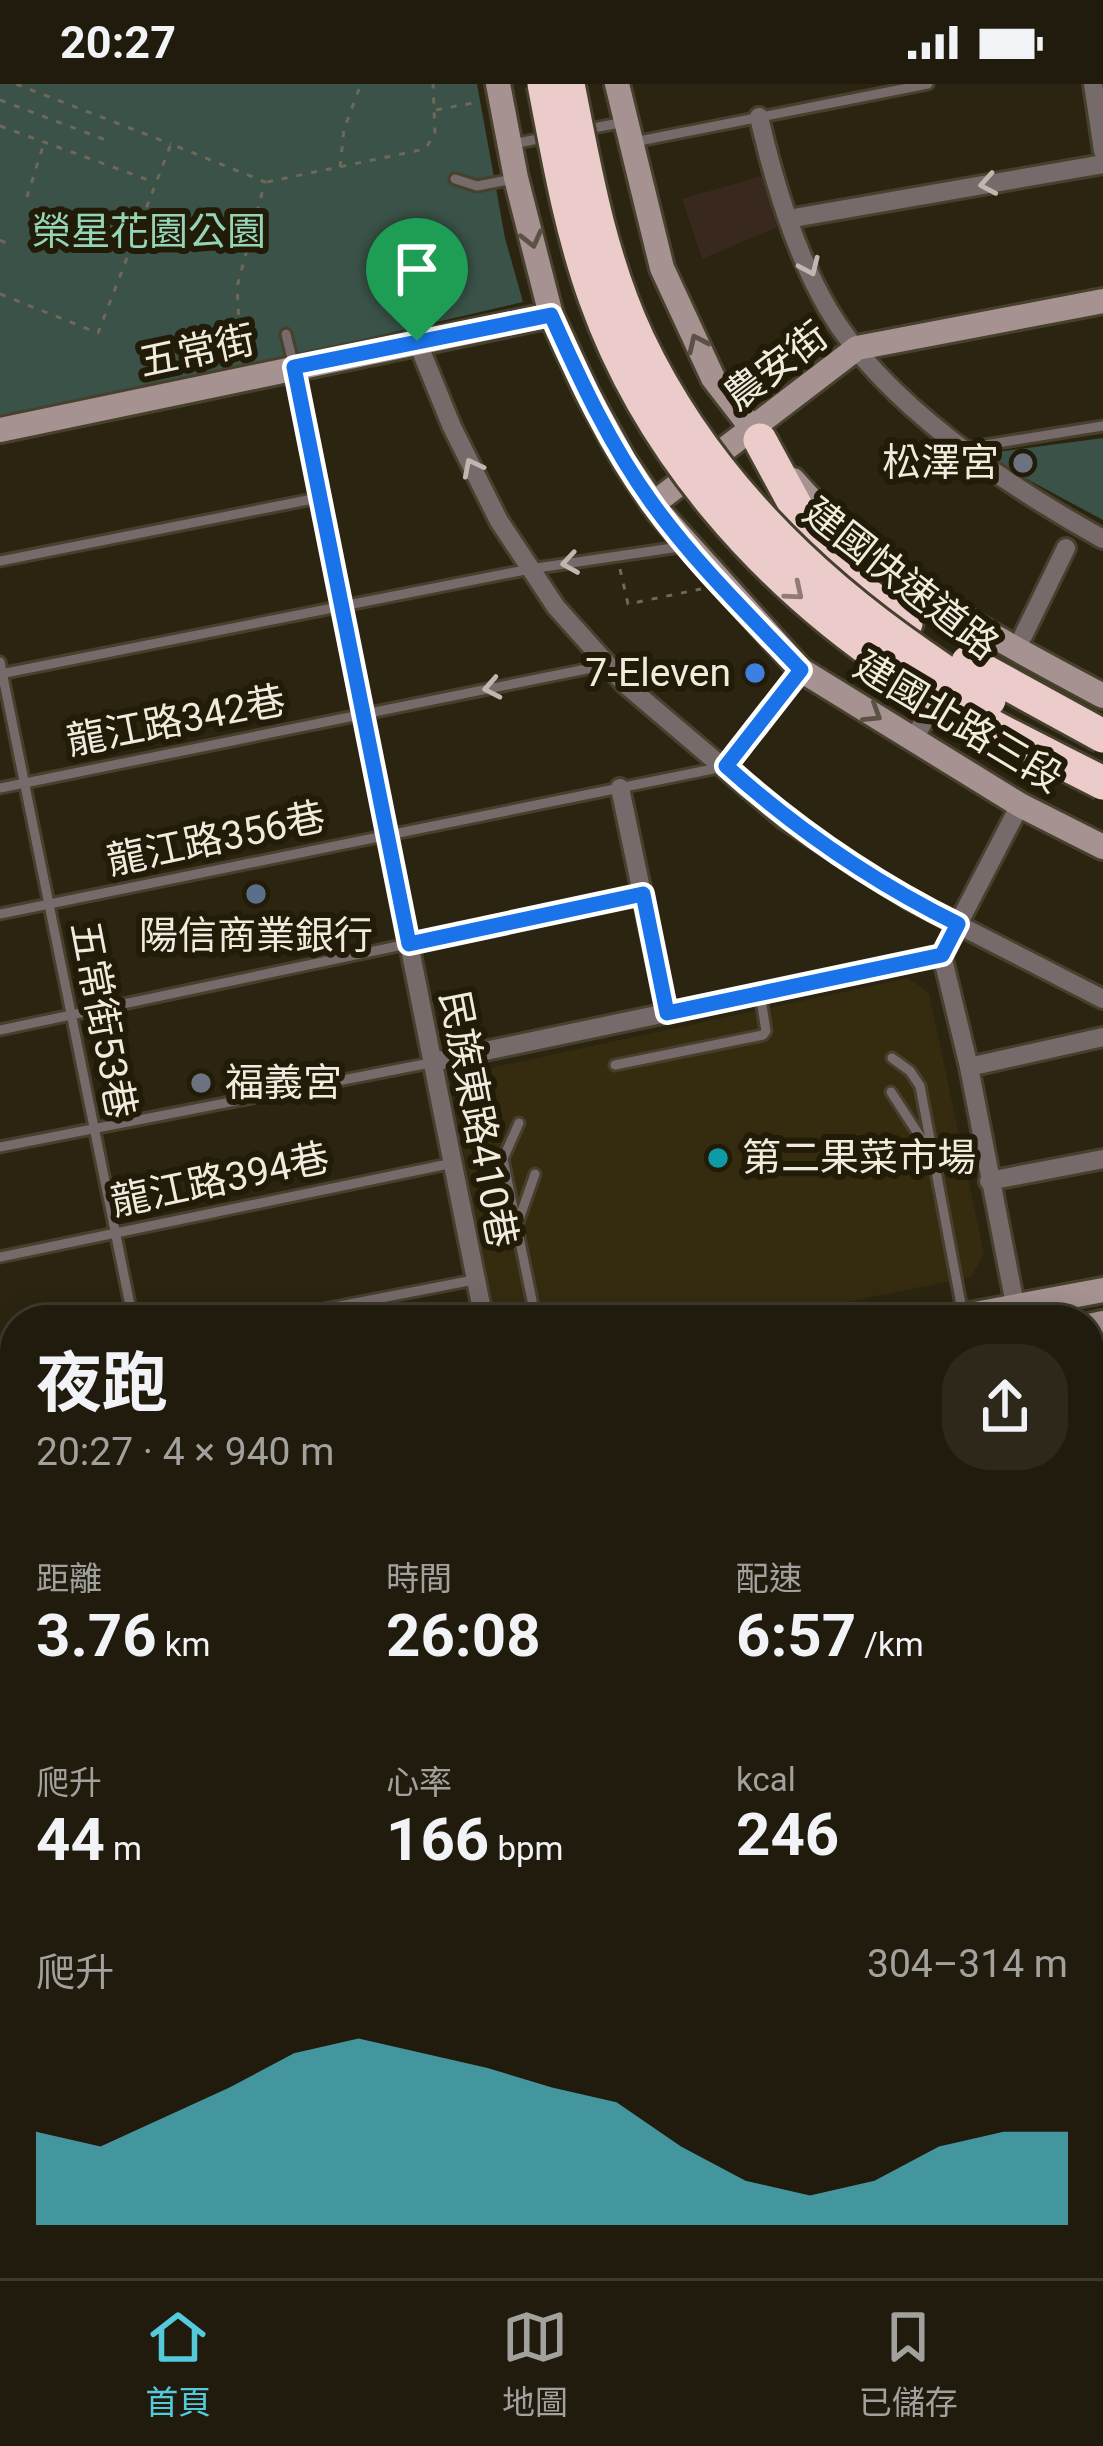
<!DOCTYPE html>
<html lang="zh-TW">
<meta charset="utf-8">
<style>
:root{--surface:#201b0c;--page:#2d281a;--text:#f1f3f6;--muted:#a2a19d;--line:#3d392d;--accent:#54cadd}
body{margin:0;font-family:Roboto,"Noto Sans TC",sans-serif;background:var(--page);color:var(--text);height:100vh;display:flex;flex-direction:column;font-size:45px;white-space:nowrap}
*{box-sizing:border-box;margin:0}
p{font-size:39px;color:var(--muted)}
.icon{flex:none;width:66px;height:66px;fill:none;stroke:currentColor;stroke-width:2;stroke-linecap:round;stroke-linejoin:round}
.map{position:relative;flex:1;overflow:hidden}
.panel{position:absolute;left:0px;top:1221px;width:1104px;height:975px;display:flex;flex-direction:column;background:var(--surface);border-radius:48px 48px 0 0;box-shadow:0 6px 30px #0003,0 0 0 3px var(--line)}
.panel>*{flex:none}
.pin{position:absolute;display:grid;place-items:center;width:102px;height:102px;color:#fff;margin:-123px -51px;border-radius:50% 50% 50% 0;rotate:-45deg;box-shadow:0 0 12px #0007}
.pin .icon{rotate:45deg}
.round{display:grid;place-items:center;flex:none;width:126px;height:126px;border-radius:48px;background:var(--page)}
.summary{display:flex;align-items:center;justify-content:space-between;height:204px;padding:0 36px}
h1{font-size:66px;font-weight:700;line-height:90px}
.figures{display:grid;grid-template-columns:repeat(3,1fr);gap:18px;height:204px;padding:12px 36px}
.figures div{display:grid;align-content:center}
.figures b{font-size:60px;font-weight:700}
.figures small{font-size:33px;font-weight:400}
.figures p{font-size:33px}
.chart{height:336px;padding:24px 36px}
.chart p{display:flex;justify-content:space-between}
.chart svg{width:100%;height:216px;margin-top:12px;fill:var(--accent);opacity:.7}
.status{display:flex;justify-content:space-between;align-items:center;height:84px;padding:0 60px;background:var(--surface);direction:ltr}
.status svg{height:33px;fill:currentColor}
.menu{display:flex;justify-content:space-around;align-items:center;height:168px;border-top:3px solid var(--line);background:var(--surface);font-size:33px;color:var(--muted)}
.menu a{display:grid;justify-items:center;gap:6px}
.menu .selected{color:var(--accent)}
.map>svg:first-child{display:block}
.built{fill:#352c10}
.industrial{fill:#38281d}
.green{fill:#3a5247}
.lines{fill:none;stroke-linecap:round;stroke-linejoin:round}
.taxiway{stroke:#787260;stroke-width:45}
.runway{stroke:#787260;stroke-width:114}
.lane-casing{stroke:#46402d;stroke-width:15}
.street-casing{stroke:#46402d;stroke-width:24}
.secondary-casing{stroke:#46402d;stroke-width:30}
.highway-casing{stroke:#46402d;stroke-width:39}
.path{stroke:#6e6857;stroke-width:3;stroke-dasharray:6 9;stroke-linecap:butt}
.lane{stroke:#776a6a;stroke-width:9}
.street{stroke:#776a6a;stroke-width:18}
.secondary{stroke:#a59291;stroke-width:24}
.highway{stroke:#ebcccb;stroke-width:33}
.highway-bridge-casing{stroke:#46402d;stroke-width:39;stroke-linecap:butt}
.highway-bridge{stroke:#ebcccb;stroke-width:33}
.oneway{stroke:#bfb7b0}
.oneway2{stroke:#5c5145}
.oneway3{stroke:#907c73}
.route-casing{stroke:#fff;stroke-width:24}
.route{stroke:#1a73e8;stroke-width:15}
.worship-dot{fill:#6b7280;stroke:#211b07;stroke-width:4.5}
.shop-dot{fill:#3f7fe0;stroke:#211b07;stroke-width:4.5}
.service-dot{fill:#5c6f8a;stroke:#211b07;stroke-width:4.5}
.culture-dot{fill:#0f9aa8;stroke:#211b07;stroke-width:4.5}
.labels{text-anchor:middle;dominant-baseline:central;stroke-width:12;stroke-linejoin:round;paint-order:stroke}
.park-label{font-size:39px;fill:#93d5b6;stroke:#211b07}
.street-label{font-size:39px;fill:#efebde;stroke:#211b07}
.poi-label{font-size:39px;fill:#efebde;stroke:#211b07;text-anchor:end}
</style>
<div class="status"><b>20:27</b><svg viewBox="0 0 49 12"><path d="M0 12V9h3v3zM5 12V6h3v6zM10 12V3h3v9zM15 12V0h3v12zM26 1h20v11H26zM47 4h2v5h-2z"/></svg></div>
<div class="map">
<svg width="1103" height="2194" viewBox="0 0 1103 2194">
<rect width="100%" height="100%" fill="#2b2410"/>
<!-- built -->
<g class="built">
<polygon points="908,894 929,909 984,1170 971,1193 759,1236 496,1236 453,1012 467,989"/>
<polygon points="0,1546 15,1547 15,2181 630,2181 632,2194 0,2194"/>
</g>
<!-- industrial -->
<g class="industrial">
<polygon points="762,92 777,143 702,175 682,115"/>
<polygon points="1103,1256 1103,1410 1089,1353 1089,1258"/>
</g>
<!-- green -->
<g class="green">
<polygon points="0,0 477,0 505,154 523,218 287,273 0,332"/>
<polygon points="1103,354 1103,436 999,380 997,368"/>
<polygon points="1089,1624 1103,1685 1103,1801 1089,1803"/>
<polygon points="15,2053 15,2181 614,2181 617,2194 0,2194 0,2056"/>
</g>
<g class="lines">
<!-- taxiway -->
<polyline class="taxiway" points="0,1721 15,1718"/>
<!-- runway -->
<polyline class="runway" points="0,1977 15,1974"/>
<!-- lane casing -->
<g class="lane-casing">
<g id="lane">
<polyline points="583,46 625,38"/>
<polyline points="634,58 928,0"/>
<polyline points="512,60 549,53"/>
<polyline points="455,95 477,102 513,95"/>
<polyline points="286,250 294,283"/>
<polyline points="966,364 1103,342"/>
<polyline points="0,477 318,414"/>
<polyline points="0,578 133,1236"/>
<polyline points="0,590 530,485 686,462"/>
<polyline points="0,704 606,581"/>
<polyline points="0,830 718,684"/>
<polyline points="0,946 640,811"/>
<polyline points="892,974 910,987 920,1002 963,1231"/>
<polyline points="615,981 763,951 766,947 760,909"/>
<polyline points="891,1008 932,1071"/>
<polyline points="519,1039 503,1075 536,1236"/>
<polyline points="0,1063 430,979"/>
<polyline points="517,1141 535,1090"/>
<polyline points="0,1173 453,1079"/>
<polyline points="267,1236 474,1196"/>
<polyline points="0,1287 15,1285"/>
<polyline points="0,1592 15,1590"/>
<polyline points="1089,1803 1103,1801"/>
<polyline points="1089,2079 1100,2088 1103,2101"/>
<polyline points="644,2181 646,2194"/>
</g>
</g>
<!-- street casing -->
<g class="street-casing">
<g id="street">
<polyline points="1093,0 1103,67"/>
<path d="M759,33C774,98 794,166 828,225C884,320 1009,403 1103,455"/>
<polyline points="788,135 1103,80"/>
<polyline points="417,257 452,343 499,437 556,523 625,600 785,736 908,815 1103,915"/>
<polyline points="294,283 484,1236"/>
<polyline points="1023,552 1066,464"/>
<polyline points="913,655 930,628"/>
<polyline points="726,682 801,586"/>
<polyline points="620,704 667,929"/>
<polyline points="433,978 942,871"/>
<polyline points="969,983 1103,953"/>
<polyline points="989,1097 1103,1075"/>
<polyline points="1018,1236 969,983 942,871 1020,721"/>
<polyline points="1089,1501 1103,1495"/>
</g>
</g>
<!-- secondary casing -->
<g class="secondary-casing">
<g id="secondary">
<polyline points="498,0 516,94 551,231 587,309 625,378 659,428 801,586 1020,721 1103,763"/>
<polyline points="617,0 662,184 713,294 771,369"/>
<polyline points="0,346 551,231"/>
<path d="M793,396C876,493 992,552 1103,612"/>
<polyline points="653,420 857,264 1103,217"/>
<polyline points="943,1236 1103,1206"/>
<polyline points="1089,1242 1103,1239"/>
<polyline points="0,1420 15,1417"/>
<polyline points="0,1451 15,1448"/>
</g>
</g>
<!-- highway casing -->
<g class="highway-casing">
<polyline id="highway" points="760,356 805,439 854,501 906,539"/>
</g>
<!-- path -->
<g class="path">
<polyline points="16,0 171,60"/>
<polyline points="0,16 111,58"/>
<polyline points="436,26 473,19"/>
<polyline points="0,42 154,98"/>
<polyline points="340,83 344,45 361,0"/>
<polyline points="267,98 425,65 435,50 433,0"/>
<polyline points="27,113 44,59"/>
<polyline points="0,156 6,159"/>
<polyline points="0,210 98,249 171,60 265,98 237,203 241,272"/>
<polyline points="620,485 628,520 701,505"/>
</g>
<!-- lane -->
<use href="#lane" class="lane"/>
<!-- street -->
<use href="#street" class="street"/>
<!-- secondary -->
<use href="#secondary" class="secondary"/>
<!-- highway -->
<use href="#highway" class="highway"/>
<!-- highway-bridge casing -->
<g class="highway-bridge-casing">
<g id="highway-bridge">
<path d="M544,0C558,72 570,144 595,214C649,366 762,494 895,584C960,629 1033,663 1103,699"/>
<path d="M568,0C585,86 600,174 638,255C700,386 802,489 921,571C943,586 965,603 989,616"/>
<polyline points="968,578 1103,652"/>
</g>
</g>
<!-- highway-bridge -->
<use href="#highway-bridge" class="highway-bridge"/>
</g>
<!-- one-way arrows -->
<defs><path id="oneway-chevron" d="M-2-3.5L2.5 0L-2 3.5" fill="none" stroke-width="1.6" stroke-linecap="round" stroke-linejoin="round" transform="scale(3)"/></defs>
<g class="oneway">
<use href="#oneway-chevron" transform="translate(988 100) rotate(170)"/>
<use href="#oneway-chevron" transform="translate(810 183) rotate(66)"/>
<use href="#oneway-chevron" transform="translate(472 383) rotate(-117)"/>
<use href="#oneway-chevron" transform="translate(570 479) rotate(171)"/>
<use href="#oneway-chevron" transform="translate(492 604) rotate(169)"/>
</g>
<g class="oneway2">
<use href="#oneway-chevron" transform="translate(532 155) rotate(76)"/>
<use href="#oneway-chevron" transform="translate(697 259) rotate(-115)"/>
<use href="#oneway-chevron" transform="translate(873 630) rotate(32)"/>
</g>
<use class="oneway3" href="#oneway-chevron" transform="translate(795 508) rotate(40)"/>
<g class="lines">
<!-- route casing -->
<g class="route-casing">
<path id="route" d="M551,231C580,296 610,361 652,419C696,480 750,532 801,586L726,682C796,745 873,798 958,840L942,871L667,929L643,810L409,860L294,283Z"/>
</g>
<!-- route -->
<use href="#route" class="route"/>
</g>
<!-- markers -->
<g class="worship-dot">
<circle cx="1023" cy="379" r="12"/>
<circle cx="201" cy="999" r="12"/>
</g>
<circle class="shop-dot" cx="755" cy="589" r="12"/>
<circle class="service-dot" cx="256" cy="810" r="12"/>
<circle class="culture-dot" cx="718" cy="1074" r="12"/>
<g class="labels">
<!-- park labels -->
<g class="park-label">
<text x="149" y="148">榮星花園公園</text>
</g>
<!-- street labels -->
<g class="street-label">
<text transform="translate(197 267) rotate(-12)">五常街</text>
<text transform="translate(776 282) rotate(-37)">農安街</text>
<text transform="translate(901 495) rotate(38)">建國快速道路</text>
<text transform="translate(176 637) rotate(-11)">龍江路342巷</text>
<text transform="translate(958 638) rotate(31)">建國北路三段</text>
<text transform="translate(216 755) rotate(-12)">龍江路356巷</text>
<text transform="translate(103 936) rotate(79)">五常街53巷</text>
<text transform="translate(478 1035) rotate(79)">民族東路410巷</text>
<text transform="translate(220 1096) rotate(-12)">龍江路394巷</text>
</g>
<!-- poi labels -->
<g class="poi-label">
<text x="999" y="379">松澤宮</text>
<text x="731" y="589">7-Eleven</text>
<text x="256" y="852" text-anchor="middle">陽信商業銀行</text>
<text x="225" y="999" text-anchor="start">福義宮</text>
<text x="742" y="1074" text-anchor="start">第二果菜市場</text>
</g>
</g>
</svg>
<div class="pin" style="left:417px;top:257px;background:#1e9e55"><svg class="icon" aria-label="arrive" viewBox="0 0 24 24"><path d="M6 21V4h12l-3 4 3 4H6"/></svg></div>
<section class="panel">
<div class="summary"><div><h1>夜跑</h1><p>20:27 · 4 × 940 m</p></div><a class="round"><svg class="icon" aria-label="share" viewBox="0 0 24 24"><path d="M12 15V3M7 8l5-5 5 5M5 13v7h14v-7"/></svg></a></div>
<div class="figures">
<div><p>距離</p><b>3.76<small> km</small></b></div>
<div><p>時間</p><b>26:08</b></div>
<div><p>配速</p><b>6:57<small> /km</small></b></div>
</div>
<div class="figures">
<div><p>爬升</p><b>44<small> m</small></b></div>
<div><p>心率</p><b>166<small> bpm</small></b></div>
<div><p>kcal</p><b>246</b></div>
</div>
<div class="chart"><p><span>爬升</span>304–314 m</p>
<svg viewBox="0 0 160 44" preserveAspectRatio="none"><path d="M0 44V25L10 28L20 22L30 16L40 9L50 6L60 9L70 12L80 16L90 19L100 28L110 35L120 38L130 35L140 28L150 25L160 25V44z"/></svg>
</div>
</section>
</div>
<nav class="menu">
<a class="selected"><svg class="icon" aria-label="home" viewBox="0 0 24 24"><path d="M3 11l9-7 9 7M6 9v11h12V9"/></svg>首頁</a>
<a><svg class="icon" aria-label="map" viewBox="0 0 24 24"><path d="M3 6l6-2 6 2 6-2v14l-6 2-6-2-6 2zM9 4v14M15 6v14"/></svg>地圖</a>
<a><svg class="icon" aria-label="saved" viewBox="0 0 24 24"><path d="M7 4h10v16l-5-4-5 4z"/></svg>已儲存</a>
</nav>
